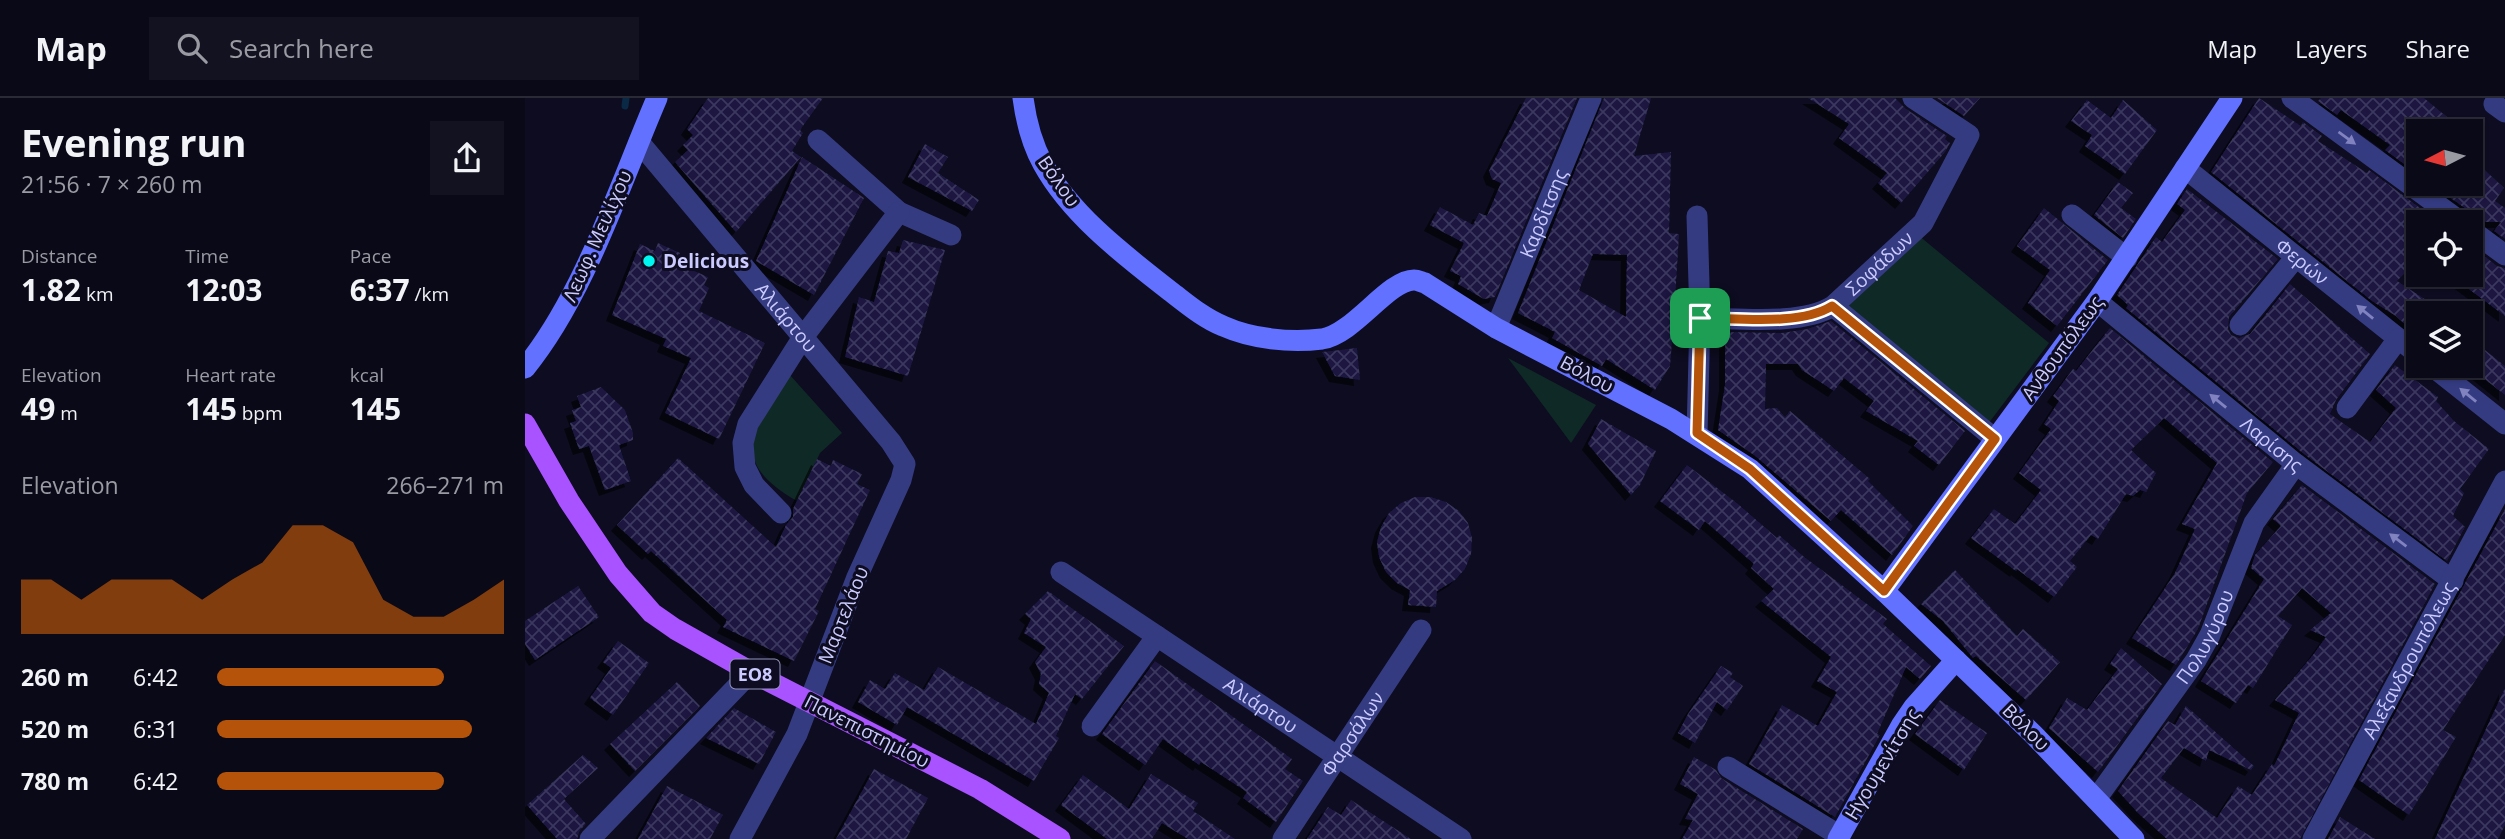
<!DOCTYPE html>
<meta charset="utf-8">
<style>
:root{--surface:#0a0918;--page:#131221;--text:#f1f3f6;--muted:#999aa2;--line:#2a2a37;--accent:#b45309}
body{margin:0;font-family:"Open Sans",sans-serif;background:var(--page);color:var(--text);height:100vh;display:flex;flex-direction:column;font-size:26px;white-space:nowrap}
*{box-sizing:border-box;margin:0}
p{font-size:23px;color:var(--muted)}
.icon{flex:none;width:38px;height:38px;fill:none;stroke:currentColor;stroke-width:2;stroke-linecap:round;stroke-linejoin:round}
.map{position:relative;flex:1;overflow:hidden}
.panel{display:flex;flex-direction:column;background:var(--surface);width:525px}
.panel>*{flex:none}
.needle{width:46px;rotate:264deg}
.tools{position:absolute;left:1881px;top:21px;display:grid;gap:14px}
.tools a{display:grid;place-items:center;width:77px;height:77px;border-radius:0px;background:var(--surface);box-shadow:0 2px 5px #0004,0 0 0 2px var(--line);font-size:35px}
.pin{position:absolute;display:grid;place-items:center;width:60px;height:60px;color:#fff;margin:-30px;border-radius:14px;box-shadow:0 4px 10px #0006}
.round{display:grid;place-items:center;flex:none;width:74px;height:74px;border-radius:0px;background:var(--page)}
.overview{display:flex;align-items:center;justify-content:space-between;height:119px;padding:0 21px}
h1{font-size:38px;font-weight:700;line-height:52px}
.figures{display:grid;grid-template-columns:repeat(3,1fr);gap:10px;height:119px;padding:7px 21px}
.figures div{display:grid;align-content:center}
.figures b{font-size:30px;font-weight:700}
.figures small{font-size:19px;font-weight:400}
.figures p{font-size:19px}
.chart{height:196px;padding:14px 21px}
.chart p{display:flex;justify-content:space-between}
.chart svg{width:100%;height:126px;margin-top:7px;fill:var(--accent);opacity:.7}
ul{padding:0 21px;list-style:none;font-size:23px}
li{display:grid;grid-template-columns:112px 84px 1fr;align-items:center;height:52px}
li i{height:18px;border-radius:9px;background:var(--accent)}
header{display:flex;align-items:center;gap:42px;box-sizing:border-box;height:98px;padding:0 35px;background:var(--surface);border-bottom:2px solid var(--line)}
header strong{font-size:33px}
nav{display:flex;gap:38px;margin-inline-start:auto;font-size:24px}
.search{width:490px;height:63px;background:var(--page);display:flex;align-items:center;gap:18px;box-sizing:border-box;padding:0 24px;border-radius:0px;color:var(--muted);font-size:26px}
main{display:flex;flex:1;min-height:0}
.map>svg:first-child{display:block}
.green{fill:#0f2a26}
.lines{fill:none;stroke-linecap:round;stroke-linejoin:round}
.stream{stroke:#0a2945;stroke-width:7}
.building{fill:url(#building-cross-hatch);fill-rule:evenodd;filter:url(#shadow)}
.street{stroke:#353b80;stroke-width:21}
.secondary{stroke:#6271ff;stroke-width:21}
.primary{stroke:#a952ff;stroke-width:21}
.oneway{fill:#8083c0}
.route-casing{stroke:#fff;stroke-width:14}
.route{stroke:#b45309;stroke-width:9}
.poi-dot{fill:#00f6f0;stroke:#0d0c20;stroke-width:2.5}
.labels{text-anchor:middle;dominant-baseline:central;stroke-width:6;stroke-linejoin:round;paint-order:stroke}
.shield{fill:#0d0c20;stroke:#9292bc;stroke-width:2}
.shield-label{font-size:18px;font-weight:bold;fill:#cbcbff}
.street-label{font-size:19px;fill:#cbcbff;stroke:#0d0c20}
.poi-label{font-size:19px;font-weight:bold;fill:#cbcbff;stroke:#0d0c20;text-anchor:start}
</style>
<header>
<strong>Map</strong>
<div class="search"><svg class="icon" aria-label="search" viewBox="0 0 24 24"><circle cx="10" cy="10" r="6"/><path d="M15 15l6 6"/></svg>Search here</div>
<nav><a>Map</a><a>Layers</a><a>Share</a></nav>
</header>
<main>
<section class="panel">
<div class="overview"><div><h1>Evening run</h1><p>21:56 · 7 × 260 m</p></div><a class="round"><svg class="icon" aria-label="share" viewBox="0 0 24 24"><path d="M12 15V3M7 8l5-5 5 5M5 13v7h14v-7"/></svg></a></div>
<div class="figures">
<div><p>Distance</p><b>1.82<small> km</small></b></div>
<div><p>Time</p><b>12:03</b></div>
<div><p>Pace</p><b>6:37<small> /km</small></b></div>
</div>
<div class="figures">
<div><p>Elevation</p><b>49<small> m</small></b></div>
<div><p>Heart rate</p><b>145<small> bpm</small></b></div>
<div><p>kcal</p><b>145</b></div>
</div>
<div class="chart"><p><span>Elevation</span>266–271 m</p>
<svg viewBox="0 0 160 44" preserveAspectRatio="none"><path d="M0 44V25L10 25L20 32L30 25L40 25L50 25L60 32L70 25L80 19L90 6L100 6L110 12L120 32L130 38L140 38L150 32L160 25V44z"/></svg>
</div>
<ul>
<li><b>260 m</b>6:42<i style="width:79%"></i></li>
<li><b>520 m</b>6:31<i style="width:89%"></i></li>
<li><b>780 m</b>6:42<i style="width:79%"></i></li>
</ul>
</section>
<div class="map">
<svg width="1980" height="741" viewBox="0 0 1980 741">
<defs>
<pattern id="building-cross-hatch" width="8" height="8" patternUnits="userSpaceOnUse" patternTransform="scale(1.75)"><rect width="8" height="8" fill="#1b1741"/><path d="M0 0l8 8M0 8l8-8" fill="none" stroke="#3b375e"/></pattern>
<filter id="shadow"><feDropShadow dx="-6" dy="6" stdDeviation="0" flood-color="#0009"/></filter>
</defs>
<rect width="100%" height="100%" fill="#0d0c20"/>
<!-- green -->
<g class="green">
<polygon points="1393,137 1524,245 1463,326 1320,208"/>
<polygon points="983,260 1071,307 1046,345"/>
<path d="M264,276L317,335L295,355L272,403C199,361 231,331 264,276Z"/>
</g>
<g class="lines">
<!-- stream -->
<polyline class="stream" points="100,8 101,0"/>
</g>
<!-- building -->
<g class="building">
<polygon points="183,0 298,0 275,32 278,35 267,53 276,59 211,134 150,64 163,52 158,47 168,37 162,31"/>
<polygon points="1001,0 1052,0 970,199 959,201 933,186 936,178 925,173 939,145 905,127 915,109 948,127 954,115 962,118 976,85 967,81 964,73"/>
<path d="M1079,0H1126L1109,58L1146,54L1144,135L1154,136L1149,218L1145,268L1130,292L1081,261L1077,268L1027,240L1030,234L993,215ZM1068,156L1102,157L1101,219L1054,192Z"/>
<polygon points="1283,0 1370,0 1381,11 1422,38 1420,41 1425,45 1420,54 1376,105 1353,85 1362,75 1314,40 1324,26"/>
<polygon points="1412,0 1455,0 1439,18"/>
<polygon points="1734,0 1776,28 1778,24 1797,38 1793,43 1842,75 1844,72 1914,124 1894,124 1894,160 1872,183 1921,215 1894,215 1894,239 1871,218 1847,203 1686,74"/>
<polygon points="1796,0 1899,0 1939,33 1894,33 1894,77 1860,52 1865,47 1816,12 1812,17 1793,3"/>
<polygon points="1562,2 1586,20 1598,2 1632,32 1600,76 1560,48 1567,37 1546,23"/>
<polygon points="400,46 423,59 413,75 454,102 447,113 383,79"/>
<polygon points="277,59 339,100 289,197 231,163"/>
<polygon points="1946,59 1979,90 1970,103 1980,110 1980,141 1969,133 1976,124 1958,124 1948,119 1944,113 1906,86 1946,86"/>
<polygon points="1593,84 1608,95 1596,110 1611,121 1598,140 1569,117"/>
<polygon points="1662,91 1753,161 1704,219 1703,231 1706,237 1714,240 1725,236 1765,186 1845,256 1811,302 1805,316 1845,344 1871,310 1851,292 1870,267 1913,299 1911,303 1929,323 1964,351 1935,391 1939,395 1928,418 1940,429 1922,463 1779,356 1601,210 1603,207 1592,197 1631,139 1637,144 1660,112 1652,106"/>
<polygon points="1519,110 1583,162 1532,228 1503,205 1525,172 1492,148"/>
<polygon points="378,142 420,152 383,278 320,259 334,199 349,204 363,153 374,155"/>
<polygon points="133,145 155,155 151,165 183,179 179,187 184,190 174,213 240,245 194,341 140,315 166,260 138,248 141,241 87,217 115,146 130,153"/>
<polygon points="1953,153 1972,168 1980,170 1980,218 1925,177 1946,177 1946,162"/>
<polygon points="1306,223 1440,333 1414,367 1389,348 1393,343 1341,313 1349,303 1319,280 1309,293 1277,272 1273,266 1241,266 1240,311 1252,310 1260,319 1265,313 1345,381 1343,383 1388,428 1367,457 1316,412 1306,423 1229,357 1193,332 1200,287 1200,234 1257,235 1282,231"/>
<polygon points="1585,230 1748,364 1722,395 1673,531 1651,567 1607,540 1650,475 1670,431 1657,426 1692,365 1639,320 1606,352 1631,375 1621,394 1615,392 1608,398 1601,396 1573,441 1566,437 1545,463 1552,469 1529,499 1492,471 1491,473 1446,440 1469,411 1490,426 1516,392 1494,375 1526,331 1519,326 1534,303 1528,298 1548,271 1551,273"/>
<polygon points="1946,241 1980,268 1980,297 1946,270"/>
<polygon points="832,250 835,282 810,278 797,254"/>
<polygon points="76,289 100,312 108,335 108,342 94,347 106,383 80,392 64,348 54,351 45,325 51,323 47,312 56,309 52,298"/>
<polygon points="1076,321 1131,353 1115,387 1106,397 1063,346"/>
<polygon points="153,360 251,449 261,427 268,419 268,411 292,361 306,368 308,362 337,376 332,386 345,392 290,511 294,513 269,563 198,529 202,522 126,453 123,456 92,427"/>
<polygon points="1162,367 1213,406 1252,440 1254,437 1278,458 1362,521 1358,526 1406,568 1395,581 1381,569 1352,636 1355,637 1310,719 1224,666 1257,607 1293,628 1312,594 1292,583 1306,559 1236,503 1249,491 1226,470 1229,466 1180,423 1174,432 1135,403"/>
<polygon points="1777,387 1910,486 1775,741 1642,741 1613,715 1593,693 1643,623 1650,627 1661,608 1729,668 1726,672 1684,652 1681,663 1659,650 1636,680 1692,720 1713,688 1727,697 1747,666 1749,668 1774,615 1750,602 1788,557 1801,539 1785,532 1806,515 1777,490 1753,518 1767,527 1728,590 1723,587 1711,605 1676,583 1739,481 1726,470 1730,457 1756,428 1748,421"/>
<polygon points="890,399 906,399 921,404 934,413 943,425 947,440 946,456 940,471 930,482 912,493 911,509 883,507 885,492 872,485 861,474 854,459 852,444 856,429 864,415 876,405"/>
<polygon points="1980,411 1980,537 1918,632 1931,639 1884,717 1834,682"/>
<polygon points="1430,472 1492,538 1498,531 1535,564 1501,602 1451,558 1448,560 1418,523 1396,506"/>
<polygon points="53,488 74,519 10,562 0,546 0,523"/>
<polygon points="523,493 599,548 557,601 550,596 531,638 534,640 509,683 382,609 372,627 333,604 345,582 360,591 370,575 399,592 413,569 511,626 524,595 514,586 516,576 510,564 521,549 499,535 506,521 500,516"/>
<polygon points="93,543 124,565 88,617 65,600 86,570 78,564"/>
<polygon points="1596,550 1637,586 1573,674 1524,630 1542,600 1562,612 1593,571 1585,566"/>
<polygon points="630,563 767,661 760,671 778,683 751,724 718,700 722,694 676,664 674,667 638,641 620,667 577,636"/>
<polygon points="1196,568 1208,575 1205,579 1218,588 1202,612 1192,604 1170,645 1153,635 1163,616"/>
<polygon points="152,584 175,608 110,673 85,646"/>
<polygon points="1980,590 1980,727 1973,741 1910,741"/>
<polygon points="1415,602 1462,635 1439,672 1390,636"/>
<polygon points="209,610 251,634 234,666 181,640"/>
<polygon points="58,657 73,670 39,701 61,726 55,732 52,741 32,741 2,707"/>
<polygon points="1169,659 1191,672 1196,680 1278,731 1272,741 1157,741 1168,722 1160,721 1173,696 1155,686"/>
<polygon points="349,671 403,700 381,741 311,741"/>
<polygon points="626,676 673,705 668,713 710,741 663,741 637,725 627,741 582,741 536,707 558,677 604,711"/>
<polygon points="142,688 198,717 185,741 113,741"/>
<polygon points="826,702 886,741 782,741 803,709 816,717"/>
<polygon points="1815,719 1850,741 1803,741"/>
</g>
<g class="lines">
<!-- street -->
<g class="street">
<polyline points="1767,0 1936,124"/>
<polyline points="1969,6 1980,14"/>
<polyline points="293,42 374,114 426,137"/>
<path id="s1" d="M114,44L366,344L380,366L376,382L332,479L272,636L215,741"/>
<path id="s2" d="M1660,70L1894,257"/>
<polyline points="1547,117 1602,160"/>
<polyline points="1946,132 1980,157"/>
<path id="s3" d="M1572,203L1771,366L1928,483"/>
<polyline points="1308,208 1470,341"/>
<path id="s4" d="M1175,220C1213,220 1275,228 1308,208L1398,125L1444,37L1388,0"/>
<polyline points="1715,227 1771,159"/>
<path id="s5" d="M971,230L1066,0"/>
<polyline points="1907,268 1980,326"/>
<polyline points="1822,310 1873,241"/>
<polyline points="1172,336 1175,220 1172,118"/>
<polyline points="256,415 229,387 220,369 218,345 223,326 278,239 374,114"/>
<path id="s6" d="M536,474L936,741"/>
<polyline points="567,628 632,538"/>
<polyline points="1203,669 1315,738"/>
<path id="s7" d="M1571,701L1671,562L1685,537L1729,425L1771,366"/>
<polyline points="65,741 226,574"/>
<path id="s8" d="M758,741L896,532"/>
<path id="s9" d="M1788,741L1980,383"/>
</g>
<!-- secondary -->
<g class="secondary">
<path d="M498,0C501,23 507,46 518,66C546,117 599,157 645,193C661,205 678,220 698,228C727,241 765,245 797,241C829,236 863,182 889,182C893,182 896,184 900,185L971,230L1146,321L1225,371L1359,493L1508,636L1609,741"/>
<path d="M0,270C59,198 95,86 132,0"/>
<polyline points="1359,493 1572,203 1707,0"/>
<polyline points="1313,741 1376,628 1389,609 1431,562"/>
</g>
<!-- primary -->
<polyline class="primary" points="0,326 44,403 93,476 127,515 150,531 226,574 455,691 535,741"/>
</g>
<!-- one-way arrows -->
<defs><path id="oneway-solid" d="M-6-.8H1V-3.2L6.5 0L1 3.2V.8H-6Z" transform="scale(1.75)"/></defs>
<g class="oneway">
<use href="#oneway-solid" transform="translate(1822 40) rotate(36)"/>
<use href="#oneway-solid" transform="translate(1840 214) rotate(-141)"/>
<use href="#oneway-solid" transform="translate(1943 297) rotate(-141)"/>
<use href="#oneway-solid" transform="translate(1693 303) rotate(-141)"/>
<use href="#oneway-solid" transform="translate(1873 442) rotate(-143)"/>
</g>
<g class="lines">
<!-- route casing -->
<g class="route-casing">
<path id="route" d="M1307,208L1470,341L1359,493L1225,371L1172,335L1175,220C1213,220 1275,228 1307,208Z"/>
</g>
<!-- route -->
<use href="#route" class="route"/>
</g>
<!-- markers -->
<circle class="poi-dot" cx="124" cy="163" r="7"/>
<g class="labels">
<!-- shield labels -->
<rect class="shield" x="205.5" y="561.5" width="49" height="29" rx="5"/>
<g class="shield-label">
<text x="230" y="576">ΕΟ8</text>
</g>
<!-- street labels -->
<g class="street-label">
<text transform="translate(534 83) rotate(55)">Βόλου</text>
<text stroke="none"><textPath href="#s5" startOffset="124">Καρδίτσης</textPath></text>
<text transform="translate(72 138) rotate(-66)">Λεωφ. Μειλίχου</text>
<text stroke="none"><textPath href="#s2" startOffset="150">Φερών</textPath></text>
<text stroke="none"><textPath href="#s4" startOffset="198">Σοφάδων</textPath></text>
<text stroke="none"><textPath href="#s1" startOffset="229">Αλιάρτου</textPath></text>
<text transform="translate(1537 250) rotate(-54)">Ανθουπόλεως</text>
<text transform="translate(1062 276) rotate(28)">Βόλου</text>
<text stroke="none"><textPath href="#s3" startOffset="226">Λαρίσης</textPath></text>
<text transform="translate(318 517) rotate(-68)">Μαρτελάου</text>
<text stroke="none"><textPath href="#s7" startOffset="196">Πολυγύρου</textPath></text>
<text stroke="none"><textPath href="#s9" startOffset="203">Αλεξανδρουπόλεως</textPath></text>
<text stroke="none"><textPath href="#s6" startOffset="240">Αλιάρτου</textPath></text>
<text transform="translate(1501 629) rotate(45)">Βόλου</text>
<text transform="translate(342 633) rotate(27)">Πανεπιστημίου</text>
<text stroke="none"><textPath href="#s8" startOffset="126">Φαρσάλων</textPath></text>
<text transform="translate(1357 666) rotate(-59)">Ηγουμενίτσης</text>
</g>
<!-- poi labels -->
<g class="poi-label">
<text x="138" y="163">Delicious</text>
</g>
</g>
</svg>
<div class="tools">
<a><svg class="needle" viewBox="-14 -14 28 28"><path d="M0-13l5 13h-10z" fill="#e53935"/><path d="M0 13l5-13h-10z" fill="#999aa2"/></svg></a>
<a><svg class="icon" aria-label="locate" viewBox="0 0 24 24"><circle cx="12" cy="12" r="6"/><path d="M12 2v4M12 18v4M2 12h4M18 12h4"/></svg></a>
<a><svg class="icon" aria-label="layers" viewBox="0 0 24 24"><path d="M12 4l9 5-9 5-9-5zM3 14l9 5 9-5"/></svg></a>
</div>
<div class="pin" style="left:1175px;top:220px;background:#1e9e55"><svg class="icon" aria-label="arrive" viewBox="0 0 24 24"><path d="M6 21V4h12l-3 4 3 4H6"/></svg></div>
</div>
</main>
